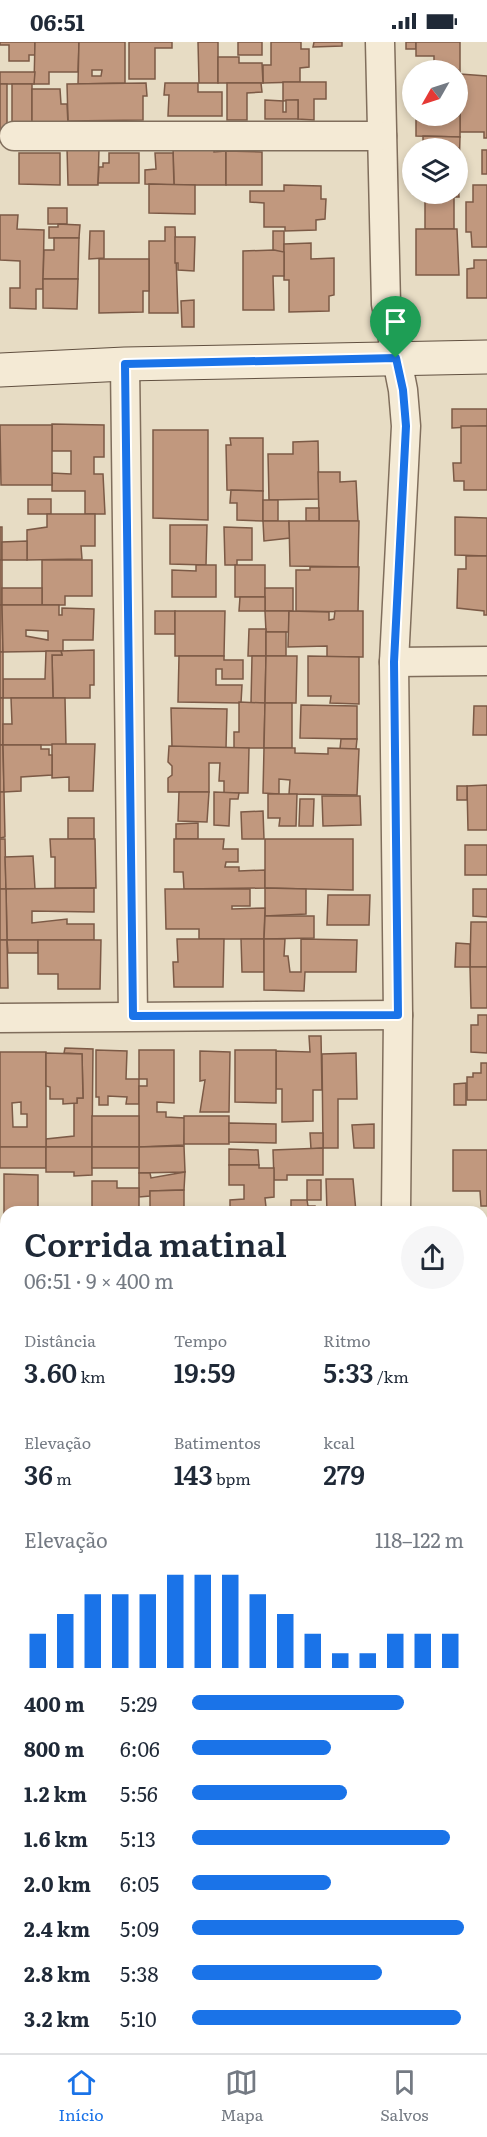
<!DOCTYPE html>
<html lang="pt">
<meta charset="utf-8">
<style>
:root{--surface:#fff;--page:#f6f6f7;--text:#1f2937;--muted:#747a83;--line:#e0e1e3;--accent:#1a73e8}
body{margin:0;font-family:Literata,serif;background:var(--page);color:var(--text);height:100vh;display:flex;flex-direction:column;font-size:22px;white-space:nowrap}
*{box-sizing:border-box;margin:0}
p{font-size:20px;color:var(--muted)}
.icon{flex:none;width:33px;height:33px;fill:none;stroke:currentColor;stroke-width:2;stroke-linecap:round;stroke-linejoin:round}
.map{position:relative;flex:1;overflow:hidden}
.details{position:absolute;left:0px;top:1164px;width:488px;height:848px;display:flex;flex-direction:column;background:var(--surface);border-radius:18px 18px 0 0;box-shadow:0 3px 9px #0003}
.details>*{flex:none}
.needle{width:39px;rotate:231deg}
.fabs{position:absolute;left:402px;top:18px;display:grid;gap:12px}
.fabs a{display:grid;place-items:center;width:66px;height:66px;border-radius:50%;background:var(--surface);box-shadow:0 3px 9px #0003;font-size:30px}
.pin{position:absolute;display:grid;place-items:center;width:51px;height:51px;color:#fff;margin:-62px -26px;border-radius:50% 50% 50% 0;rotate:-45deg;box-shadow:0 0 6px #0007}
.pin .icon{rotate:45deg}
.round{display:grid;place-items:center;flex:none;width:63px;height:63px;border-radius:32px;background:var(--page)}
.summary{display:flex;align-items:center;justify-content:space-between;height:102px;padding:0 24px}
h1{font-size:33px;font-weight:600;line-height:45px}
.figures{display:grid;grid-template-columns:repeat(3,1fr);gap:9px;height:102px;padding:6px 24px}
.figures div{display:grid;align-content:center}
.figures b{font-size:26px;font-weight:600}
.figures small{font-size:16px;font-weight:400}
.figures p{font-size:16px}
.chart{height:168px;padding:12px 24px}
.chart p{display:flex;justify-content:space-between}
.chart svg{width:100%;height:108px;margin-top:6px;stroke:var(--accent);stroke-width:6}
ul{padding:0 24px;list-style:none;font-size:20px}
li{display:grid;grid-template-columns:96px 72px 1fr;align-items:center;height:45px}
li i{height:15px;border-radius:8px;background:var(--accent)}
.status{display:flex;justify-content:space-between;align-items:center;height:42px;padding:0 30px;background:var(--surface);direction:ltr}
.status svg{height:16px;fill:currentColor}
.tabs{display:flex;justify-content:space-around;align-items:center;height:84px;border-top:2px solid var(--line);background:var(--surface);font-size:16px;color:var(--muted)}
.tabs a{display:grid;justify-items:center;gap:3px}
.tabs .active{color:var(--accent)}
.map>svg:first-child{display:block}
.building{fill:#c1987e;stroke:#7c5a46;stroke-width:1.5;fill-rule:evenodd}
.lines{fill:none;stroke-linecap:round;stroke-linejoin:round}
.street-casing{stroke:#806e5c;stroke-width:31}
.secondary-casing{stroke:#615040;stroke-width:35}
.street{stroke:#f4ead5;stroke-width:28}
.secondary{stroke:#f4ead5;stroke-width:33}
.route-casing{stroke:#fff;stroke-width:12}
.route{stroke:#1a73e8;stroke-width:8}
</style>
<div class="status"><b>06:51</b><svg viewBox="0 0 49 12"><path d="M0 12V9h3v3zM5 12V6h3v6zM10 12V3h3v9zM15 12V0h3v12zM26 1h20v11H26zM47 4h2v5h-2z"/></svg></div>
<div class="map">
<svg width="487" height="2011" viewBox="0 0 487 2011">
<rect width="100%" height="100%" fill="#e7dcc4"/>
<!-- building -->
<g class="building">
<polygon points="0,0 35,0 35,13 29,13 29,19 9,19 9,3 0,3"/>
<polygon points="35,0 79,0 78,30 49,30 49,42 34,42"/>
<path d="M79,0H125V41L78,42ZM92,28H102L101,34H92Z"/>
<polygon points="129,0 172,0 172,6 155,6 155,37 129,37"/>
<polygon points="198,0 218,0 218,41 199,41"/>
<rect x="238" y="0" width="24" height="13"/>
<polygon points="271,0 301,0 301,7 309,7 309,25 300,26 300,40 263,41 263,23 271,23"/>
<polygon points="314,0 342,0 342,4 313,5"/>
<rect x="406" y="0" width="10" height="7"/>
<polygon points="416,0 460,0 460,36 458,36 458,28 441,28 441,24 434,24 434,14 416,14"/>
<polygon points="218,15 239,15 239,21 262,21 263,41 218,41"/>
<polygon points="0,30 35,30 34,42 0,42"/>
<polygon points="460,32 487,34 487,96 484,96 484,90 460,90"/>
<polygon points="283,40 326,40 326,57 314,57 314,78 298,77 298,58 283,59"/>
<polygon points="146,41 147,54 143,54 143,78 68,79 67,42"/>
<polygon points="165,41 198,41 198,50 222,50 222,74 168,74 169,53 164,53"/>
<polygon points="227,41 261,41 262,50 247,51 247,78 227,78"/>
<polygon points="0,42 7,42 7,93 0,94"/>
<rect x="12" y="42" width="20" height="39"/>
<polygon points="458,42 460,42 460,95 416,94 416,78 426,78 426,74 458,74"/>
<polygon points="32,47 60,47 61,62 67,62 68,82 32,81"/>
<polygon points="265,58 283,59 283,70 286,70 286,58 298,58 298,77 265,77"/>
<polygon points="423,94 460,95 459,128 458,106 423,106"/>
<polygon points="214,103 214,110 226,109 226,143 174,143 173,104"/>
<polygon points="67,106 99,107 98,143 68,143"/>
<rect x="482" y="108" width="5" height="24"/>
<polygon points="226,109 262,110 262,143 226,143"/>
<polygon points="19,111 60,111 60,143 19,142"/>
<polygon points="109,111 139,111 139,141 98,141 99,125 103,125 103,121 109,121"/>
<polygon points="155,111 173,111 174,143 145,142 145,128 156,127"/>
<polygon points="458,136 459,155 454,155 454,187 425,187 425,152 458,152"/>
<polygon points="149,142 195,143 195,172 149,171"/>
<polygon points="284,143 321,144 321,157 326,157 325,177 316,178 316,188 285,189 285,185 264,185 264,161 250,160 250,149 284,149"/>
<polygon points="473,143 487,143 487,205 472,205 471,190 466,190 466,160 473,160"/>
<rect x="48" y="166" width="19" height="16"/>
<polygon points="0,173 18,173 17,187 44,188 43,247 36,247 36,267 10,266 10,246 20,246 20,219 0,218"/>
<polygon points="58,182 80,183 79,196 49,196 49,185 58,185"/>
<polygon points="165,185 175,185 178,271 149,271 149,199 165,199"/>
<polygon points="416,187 457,187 459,233 416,233"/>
<polygon points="90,189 104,189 104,216 89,217"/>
<rect x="273" y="189" width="11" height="21"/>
<polygon points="175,195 195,195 194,229 178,228 178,221 175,221"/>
<polygon points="54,196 79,196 78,237 43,237 44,208 54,208"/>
<polygon points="311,201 311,217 334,216 334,253 329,254 329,269 289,270 289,238 284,238 284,202"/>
<polygon points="274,208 284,210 284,234 273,234 274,268 243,268 243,209"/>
<polygon points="99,217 149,217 149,249 143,249 143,270 99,271"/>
<polygon points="474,218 487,218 487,256 467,256 467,227 474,226"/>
<polygon points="43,237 78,237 77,267 43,266"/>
<polygon points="194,258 194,285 182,285 181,259"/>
<polygon points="452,367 487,367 487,384 452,386"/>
<polygon points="52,382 104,383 104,415 94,415 94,432 103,432 105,472 85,472 85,449 52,449 52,431 71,432 71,409 52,409"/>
<polygon points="0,383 52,383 52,443 1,443"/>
<polygon points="461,384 487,384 487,448 464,448 464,439 454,439 453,421 461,421"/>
<polygon points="153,388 208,388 208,478 153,476"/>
<polygon points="230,396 263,396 263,449 227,448 226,403 231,403"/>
<polygon points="318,399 319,457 269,458 268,412 293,412 293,400"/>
<polygon points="318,430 340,430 340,440 356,439 358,479 319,479"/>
<polygon points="231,448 263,449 263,479 237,478 237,461 230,461"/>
<rect x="28" y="457" width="23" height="15"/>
<rect x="263" y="458" width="15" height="21"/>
<rect x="306" y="466" width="13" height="13"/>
<polygon points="47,472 95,472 95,504 81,504 82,517 27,518 27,488 47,485"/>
<polygon points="455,475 487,476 487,514 455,513"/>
<polygon points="263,479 289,479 290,496 264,499"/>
<polygon points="289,479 359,479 358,525 290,524"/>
<polygon points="170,483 207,483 206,523 170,522"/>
<rect x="0" y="485" width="2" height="33"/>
<polygon points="224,485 252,486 252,518 237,518 237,523 225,523"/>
<polygon points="27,499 27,518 2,518 2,500"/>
<polygon points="466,514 487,514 487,573 484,573 484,569 457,566 458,527 466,527"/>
<rect x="0" y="518" width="2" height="45"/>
<polygon points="42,518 92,518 92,554 65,554 65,563 42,563"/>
<polygon points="196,523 216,523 216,555 172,555 172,528 196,529"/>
<rect x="235" y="523" width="30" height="32"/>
<polygon points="310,525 359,525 358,570 296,569 296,528 310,528"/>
<rect x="2" y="546" width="40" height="17"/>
<rect x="265" y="546" width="28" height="23"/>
<polygon points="240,555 265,555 265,569 239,569"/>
<polygon points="0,563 2,563 3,610 0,610"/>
<path d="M2,563H59V573H62V566L94,567L93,598H63V609L3,610ZM26,588L48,589V598L26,594Z"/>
<rect x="155" y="569" width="20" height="23"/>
<polygon points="175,569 225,569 224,614 175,614"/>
<polygon points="265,569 289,569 289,590 266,590"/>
<polygon points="289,569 329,570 329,578 334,577 335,569 363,569 363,615 327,615 327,604 288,605"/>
<polygon points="249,587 266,587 266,614 248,614"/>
<rect x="266" y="590" width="20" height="24"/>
<polygon points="94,608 94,643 90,643 90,656 53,656 52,613 62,613 61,609"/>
<polygon points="46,609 61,609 62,613 52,613 53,656 3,656 3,637 45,637"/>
<rect x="0" y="610" width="3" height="46"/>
<polygon points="179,614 224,614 224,618 243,618 243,637 222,637 222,627 216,627 216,643 242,643 241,661 178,660"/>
<polygon points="252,614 266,614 265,661 251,661"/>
<polygon points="266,614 297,614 296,661 265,661"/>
<polygon points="308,614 359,615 359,662 330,661 331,654 308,654"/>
<rect x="0" y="656" width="3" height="47"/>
<polygon points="11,656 65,656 66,703 3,703 3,682 12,682"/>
<polygon points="239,660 265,661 264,706 234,706 234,690 239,690"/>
<polygon points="265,661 292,661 292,706 264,706"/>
<polygon points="301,663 357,664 357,697 300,696"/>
<polygon points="474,664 487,664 487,693 473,693"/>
<polygon points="171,666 227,667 226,706 172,705"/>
<polygon points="341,697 357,697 356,707 340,707"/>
<polygon points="52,702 95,702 93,749 69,749 69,735 52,736"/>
<polygon points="0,703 3,703 4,750 0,750"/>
<polygon points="3,703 41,703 41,707 49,707 49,713 52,713 52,733 21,735 21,749 4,750"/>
<polygon points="169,704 249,706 248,751 224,751 224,739 219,739 220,721 209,721 209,750 168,750 168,736 172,733 172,724 168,720"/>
<polygon points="264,706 295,706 295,711 328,712 328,706 359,707 357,753 289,752 290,738 279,737 279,752 263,751"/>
<polygon points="487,743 487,788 468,788 467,744"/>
<rect x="457" y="744" width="10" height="14"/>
<polygon points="0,750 4,750 5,795 0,796"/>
<polygon points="179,750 209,750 207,780 178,779"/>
<polygon points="214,750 239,751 238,757 230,757 229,784 214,783"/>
<polygon points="268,752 297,752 296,784 279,784 280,776 268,776"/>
<polygon points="322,754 360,754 361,783 323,784"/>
<polygon points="300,757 314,757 313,784 299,784"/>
<polygon points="263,769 264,797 242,797 241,770"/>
<rect x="68" y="776" width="26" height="21"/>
<polygon points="198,781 198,797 176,797 176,782"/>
<polygon points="0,797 5,797 6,847 0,847"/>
<polygon points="50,797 95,797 96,846 55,846 55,815 51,815"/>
<polygon points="174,797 224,797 223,807 238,807 238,820 226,820 225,825 239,825 239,829 265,828 265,846 184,847 183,830 174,830"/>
<polygon points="265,797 353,797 353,848 265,846"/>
<rect x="465" y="803" width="22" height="30"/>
<polygon points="33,814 35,847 6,847 5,815"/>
<polygon points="94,846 94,870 32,869 32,881 67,877 67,882 94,882 94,898 7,898 6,847"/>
<polygon points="265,846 306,847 306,872 265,874"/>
<polygon points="0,847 6,847 7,898 0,898"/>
<polygon points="165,847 250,847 250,864 232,864 232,867 265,866 264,897 199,897 199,887 166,887"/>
<polygon points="473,847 487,847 487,875 473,874"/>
<polygon points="328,853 370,853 369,883 327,883"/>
<polygon points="265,874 314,874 314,896 264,897"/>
<polygon points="471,880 487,880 487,925 470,925"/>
<polygon points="177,897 224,897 223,945 174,945 173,920 178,920"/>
<polygon points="241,897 264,897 264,930 242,930"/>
<polygon points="264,897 285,897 284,914 288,914 290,930 301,930 301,897 357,898 356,930 305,930 304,949 264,948"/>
<polygon points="0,898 7,898 8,946 0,946"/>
<polygon points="7,898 38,898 38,911 8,911"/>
<polygon points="38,898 101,898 100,947 58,947 58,932 38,932"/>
<polygon points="456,901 470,902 470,925 455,925"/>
<polygon points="470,925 487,925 487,966 471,966"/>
<polygon points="478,973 487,973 487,1011 471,1010 471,983 478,983"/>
<polygon points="309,994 321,994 322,1048 313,1048 313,1079 282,1080 282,1047 276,1047 276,1009 310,1010"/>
<polygon points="65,1006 93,1007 92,1105 46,1105 46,1097 74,1094 74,1061 77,1061 77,1056 83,1056 82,1012 64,1011"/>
<polygon points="96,1008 127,1009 126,1037 139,1037 139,1062 126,1062 127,1055 108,1054 108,1063 99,1063 99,1055 96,1055"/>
<polygon points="139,1008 174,1008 174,1061 157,1060 157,1070 166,1070 166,1075 185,1076 184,1103 139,1105 139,1044 147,1044 147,1037 139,1037"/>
<polygon points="235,1008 276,1008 276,1061 235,1060"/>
<polygon points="200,1009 230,1010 229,1070 200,1070 205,1038 200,1039"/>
<path d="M0,1010H46V1105H0ZM21,1060V1072H27V1085H13L12,1061Z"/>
<polygon points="46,1011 82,1012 83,1056 77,1056 77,1061 63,1062 63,1057 50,1057 50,1045 46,1044"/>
<polygon points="356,1011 357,1057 338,1057 338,1106 323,1106 322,1012"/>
<polygon points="481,1021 487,1021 487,1058 467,1058 467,1035 473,1035 473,1031 481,1031"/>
<polygon points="466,1041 466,1063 454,1063 454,1042"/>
<rect x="92" y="1074" width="47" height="31"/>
<rect x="184" y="1074" width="45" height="28"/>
<polygon points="229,1081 276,1082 276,1101 229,1100"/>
<polygon points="374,1082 374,1106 354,1106 352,1083"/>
<polygon points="310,1091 323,1091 323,1106 311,1107"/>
<polygon points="184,1104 185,1130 139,1131 139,1105"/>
<rect x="0" y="1105" width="46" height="21"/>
<polygon points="46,1105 92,1105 92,1133 74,1134 74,1130 46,1130"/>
<rect x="92" y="1105" width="47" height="21"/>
<polygon points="323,1106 323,1133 287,1133 287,1138 274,1138 273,1108"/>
<polygon points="229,1107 258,1108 259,1123 229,1123"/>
<polygon points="453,1108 487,1108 487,1164 481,1164 480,1149 453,1149"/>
<polygon points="229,1123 259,1123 259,1126 274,1126 274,1155 265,1156 266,1165 274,1165 274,1170 230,1170 230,1158 244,1157 244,1143 229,1143"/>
<polygon points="185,1130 184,1148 150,1149 150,1154 139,1155 139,1131 150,1131 151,1136"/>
<polygon points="4,1132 38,1133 38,1170 6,1170 4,1204"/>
<polygon points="326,1137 353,1137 356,1170 327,1170"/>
<rect x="307" y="1138" width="14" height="20"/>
<polygon points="92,1139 117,1139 117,1146 139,1146 139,1170 92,1170"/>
<polygon points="184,1148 184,1165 180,1165 180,1170 150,1170 150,1149"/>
<polygon points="291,1158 307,1158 308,1164 315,1164 315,1170 279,1170 279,1165 291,1165"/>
<rect x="199" y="1166" width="26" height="4"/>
<rect x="0" y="1204" width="6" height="14"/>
<polygon points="0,1311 6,1311 6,1346 0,1344"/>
<polygon points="487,1317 487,1376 482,1376 482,1318"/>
<polygon points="6,1363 6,1391 3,1391 0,1390 0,1365"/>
<polygon points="482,1411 483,1415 487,1415 487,1435 482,1435"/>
<polygon points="482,1435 487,1435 487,1465 482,1466"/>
<polygon points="4,1454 6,1454 5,1487 5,1469"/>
<polygon points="0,1469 5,1469 6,1500 0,1500"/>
<polygon points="482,1538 487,1538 487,1573 482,1574"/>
<rect x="482" y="1662" width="5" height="68"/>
<rect x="0" y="1697" width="6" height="114"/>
<polygon points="482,1730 487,1730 487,1760 482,1761"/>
<polygon points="487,1760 487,1778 482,1778 482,1761"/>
<rect x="482" y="1786" width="5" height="29"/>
<rect x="482" y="1815" width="5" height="32"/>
<polygon points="487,1884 487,1901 482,1901 482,1885"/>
<polygon points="482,1931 485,1931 487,1944 487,1990 482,1990"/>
<rect x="0" y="1942" width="6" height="57"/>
<rect x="13" y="2006" width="23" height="2"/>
<rect x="89" y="2006" width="30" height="5"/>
<polygon points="146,2006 173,2006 173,2011 147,2011"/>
<polygon points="347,2006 378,2006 378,2008 348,2009"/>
</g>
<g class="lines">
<!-- street casing -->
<g class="street-casing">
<g id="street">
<polyline points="380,0 386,262 403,348 406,384 394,620 398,973 396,1170"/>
<polyline points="14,94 382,94"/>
<polyline points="125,322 133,974"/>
<polyline points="394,620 487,619"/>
<polyline points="0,976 398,973"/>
<polyline points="0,1262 6,1262"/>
<polyline points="482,1267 487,1267"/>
<polyline points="482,1640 487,1639"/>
<polyline points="0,1656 6,1656"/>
<polyline points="410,2006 410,2011"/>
</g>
</g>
<!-- secondary casing -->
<g class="secondary-casing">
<polyline id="secondary" points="0,328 125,322 487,315"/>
</g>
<!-- street -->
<use href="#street" class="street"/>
<!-- secondary -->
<use href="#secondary" class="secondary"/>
</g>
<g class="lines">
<!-- route casing -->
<g class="route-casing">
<polygon id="route" points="396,316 403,348 406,384 394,620 398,973 133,974 125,322"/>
</g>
<!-- route -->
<use href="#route" class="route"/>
</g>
</svg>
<div class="fabs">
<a><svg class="needle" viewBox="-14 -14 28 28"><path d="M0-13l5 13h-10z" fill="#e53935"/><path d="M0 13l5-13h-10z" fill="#747a83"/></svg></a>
<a><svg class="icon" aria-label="layers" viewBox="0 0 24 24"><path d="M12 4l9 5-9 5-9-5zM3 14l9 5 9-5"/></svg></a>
</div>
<div class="pin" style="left:396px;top:316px;background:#1e9e55"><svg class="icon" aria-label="arrive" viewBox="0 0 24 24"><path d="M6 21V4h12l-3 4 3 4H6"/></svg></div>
<section class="details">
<div class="summary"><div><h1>Corrida matinal</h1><p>06:51 · 9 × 400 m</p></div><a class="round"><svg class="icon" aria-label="share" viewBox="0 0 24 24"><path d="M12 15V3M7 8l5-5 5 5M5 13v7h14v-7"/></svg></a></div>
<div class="figures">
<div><p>Distância</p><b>3.60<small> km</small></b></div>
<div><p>Tempo</p><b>19:59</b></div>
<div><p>Ritmo</p><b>5:33<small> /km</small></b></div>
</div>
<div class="figures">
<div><p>Elevação</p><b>36<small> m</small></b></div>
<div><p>Batimentos</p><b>143<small> bpm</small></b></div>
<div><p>kcal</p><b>279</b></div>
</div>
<div class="chart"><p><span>Elevação</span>118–122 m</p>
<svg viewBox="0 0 160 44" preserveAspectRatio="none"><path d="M5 44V30M15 44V22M25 44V14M35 44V14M45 44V14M55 44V6M65 44V6M75 44V6M85 44V14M95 44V22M105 44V30M115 44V38M125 44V38M135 44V30M145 44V30M155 44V30"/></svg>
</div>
<ul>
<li><b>400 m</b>5:29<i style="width:78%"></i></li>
<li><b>800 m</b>6:06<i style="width:51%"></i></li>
<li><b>1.2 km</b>5:56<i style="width:57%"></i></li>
<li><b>1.6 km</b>5:13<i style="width:95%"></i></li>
<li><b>2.0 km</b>6:05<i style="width:51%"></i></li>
<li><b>2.4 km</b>5:09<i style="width:100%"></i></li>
<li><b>2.8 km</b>5:38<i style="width:70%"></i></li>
<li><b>3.2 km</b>5:10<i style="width:99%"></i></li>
</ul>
</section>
</div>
<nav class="tabs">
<a class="active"><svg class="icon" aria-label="home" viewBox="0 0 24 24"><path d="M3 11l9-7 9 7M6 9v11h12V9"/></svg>Início</a>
<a><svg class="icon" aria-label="map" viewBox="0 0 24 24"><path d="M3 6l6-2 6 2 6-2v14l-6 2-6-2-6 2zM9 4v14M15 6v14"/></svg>Mapa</a>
<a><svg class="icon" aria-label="saved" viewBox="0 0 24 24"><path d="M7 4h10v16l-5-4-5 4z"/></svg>Salvos</a>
</nav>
